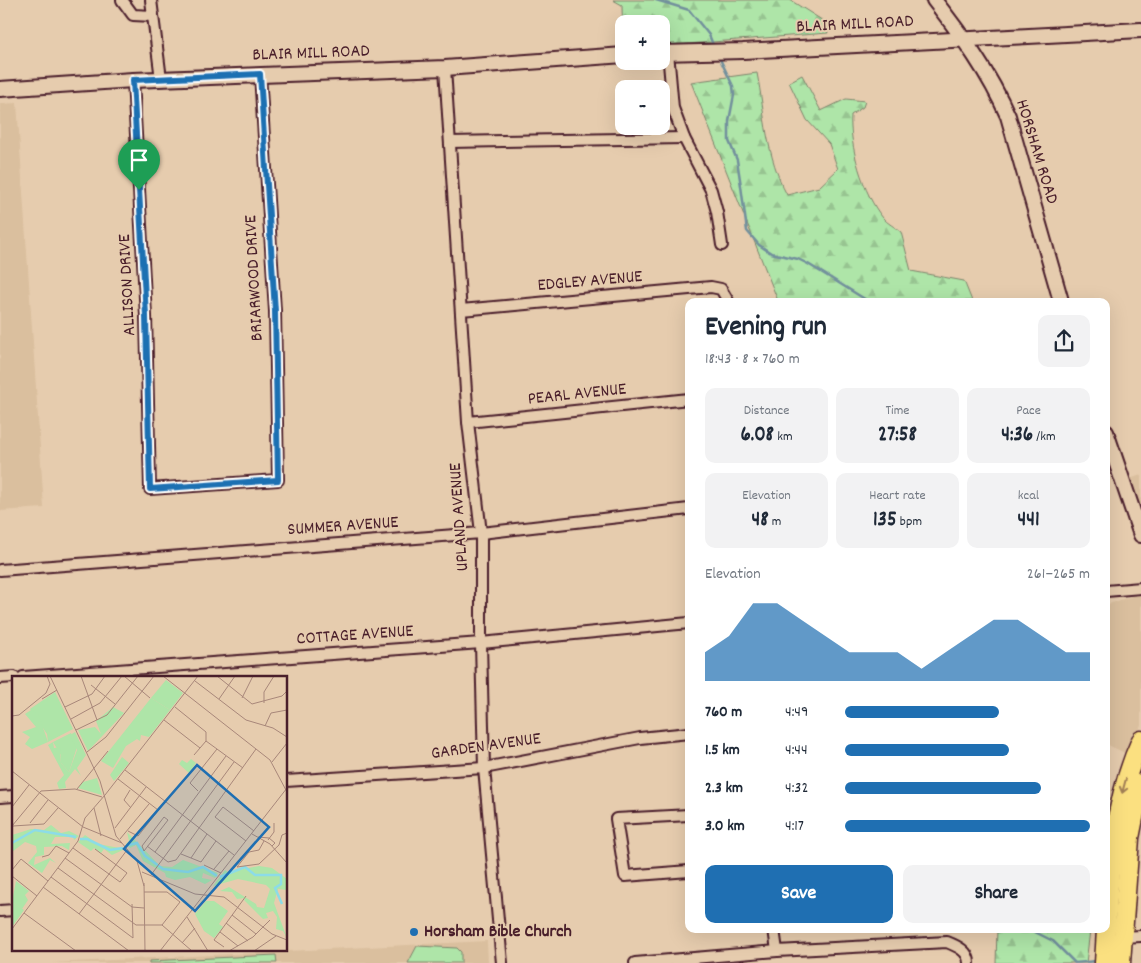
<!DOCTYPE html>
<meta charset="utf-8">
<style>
:root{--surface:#fff;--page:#f2f2f3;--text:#1f2937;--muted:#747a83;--accent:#1f6fb2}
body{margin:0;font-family:Dekko,sans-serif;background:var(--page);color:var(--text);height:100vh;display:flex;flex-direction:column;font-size:19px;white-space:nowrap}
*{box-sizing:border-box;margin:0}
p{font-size:16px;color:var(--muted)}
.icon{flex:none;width:28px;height:28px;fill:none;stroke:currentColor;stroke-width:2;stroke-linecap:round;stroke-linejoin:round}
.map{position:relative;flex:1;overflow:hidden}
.side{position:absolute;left:685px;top:298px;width:425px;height:635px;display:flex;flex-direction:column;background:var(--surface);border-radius:10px;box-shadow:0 5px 20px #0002}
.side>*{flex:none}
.tools{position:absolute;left:615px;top:15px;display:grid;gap:10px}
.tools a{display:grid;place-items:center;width:55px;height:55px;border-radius:10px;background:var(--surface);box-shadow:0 5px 20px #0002;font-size:25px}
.pin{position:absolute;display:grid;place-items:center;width:42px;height:42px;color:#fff;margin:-51px -21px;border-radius:50% 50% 50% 0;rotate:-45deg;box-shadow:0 0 5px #0007}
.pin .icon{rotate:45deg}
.round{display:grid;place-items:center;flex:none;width:52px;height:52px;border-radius:10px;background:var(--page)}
.overview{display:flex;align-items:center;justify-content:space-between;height:85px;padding:0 20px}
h1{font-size:28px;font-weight:700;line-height:38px}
.metrics{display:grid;grid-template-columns:repeat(3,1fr);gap:8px;height:85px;padding:5px 20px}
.metrics div{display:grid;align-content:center;border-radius:10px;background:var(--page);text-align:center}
.metrics b{font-size:21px;font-weight:700}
.metrics small{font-size:14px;font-weight:400}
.metrics p{font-size:14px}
.chart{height:140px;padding:10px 20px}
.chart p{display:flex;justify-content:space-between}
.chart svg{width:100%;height:90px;margin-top:5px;fill:var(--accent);opacity:.7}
.cta{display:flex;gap:10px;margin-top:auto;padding:10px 20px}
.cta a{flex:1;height:58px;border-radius:10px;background:var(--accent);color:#fff;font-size:20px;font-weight:700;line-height:58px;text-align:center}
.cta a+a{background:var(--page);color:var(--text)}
ul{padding:0 20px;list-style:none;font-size:16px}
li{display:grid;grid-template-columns:80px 60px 1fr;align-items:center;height:38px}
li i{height:12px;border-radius:6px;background:var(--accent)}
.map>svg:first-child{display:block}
.built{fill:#dabf9e}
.forest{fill:url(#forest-firs);stroke:#7c826a}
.park{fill:#aee5a8;stroke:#7c826a}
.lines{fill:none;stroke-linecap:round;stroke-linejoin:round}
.stream{stroke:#72909c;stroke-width:2.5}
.street-casing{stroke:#4a1f2b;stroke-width:14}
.secondary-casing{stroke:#4a1f2b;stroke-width:18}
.highway-casing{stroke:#4a1f2b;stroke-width:21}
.street{stroke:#e6ccae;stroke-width:10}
.secondary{stroke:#e6ccae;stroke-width:14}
.highway{stroke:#fbe080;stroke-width:18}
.oneway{stroke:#a28056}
.route-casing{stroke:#fff;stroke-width:10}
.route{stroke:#1f6fb2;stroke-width:6}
.poi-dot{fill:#1f6fb2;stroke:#e6ccae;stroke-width:2}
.labels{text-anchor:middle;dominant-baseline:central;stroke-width:4;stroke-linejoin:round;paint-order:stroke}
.street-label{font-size:18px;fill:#4a1f2b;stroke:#e6ccae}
.poi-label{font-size:18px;font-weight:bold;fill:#4a1f2b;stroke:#e6ccae;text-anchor:start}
.inset-river{fill:none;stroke:#8cdce7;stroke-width:2.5}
.inset-road{fill:none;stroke:#a8877a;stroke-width:1}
.view{fill:#1f6fb2;fill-opacity:0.15;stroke:#1f6fb2;stroke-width:2.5}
.inset-edge{fill:none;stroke:#4a1f2b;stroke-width:2.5}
</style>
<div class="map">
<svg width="1141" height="963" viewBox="0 0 1141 963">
<defs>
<pattern id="forest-firs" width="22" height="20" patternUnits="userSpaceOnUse" patternTransform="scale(1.25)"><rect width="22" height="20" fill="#aee5a8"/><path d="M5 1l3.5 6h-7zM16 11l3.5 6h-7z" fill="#97c491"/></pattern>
</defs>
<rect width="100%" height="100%" fill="#e6ccae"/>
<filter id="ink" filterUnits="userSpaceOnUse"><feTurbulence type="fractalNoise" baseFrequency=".02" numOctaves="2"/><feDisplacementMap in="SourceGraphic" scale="10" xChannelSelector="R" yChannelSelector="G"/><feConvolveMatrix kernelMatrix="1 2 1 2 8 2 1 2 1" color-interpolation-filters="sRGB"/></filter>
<g filter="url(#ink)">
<!-- built -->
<g class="built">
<polygon points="17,103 44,508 0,511 0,104"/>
<polygon points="1141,475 1141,519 1127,480"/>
<polygon points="1141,593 1141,726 1125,753 1106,744 1106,605"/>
<polygon points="487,941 488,963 52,963"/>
</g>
<!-- forest -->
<g class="forest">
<polygon points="613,0 790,0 825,22 828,33 661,46 661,24 624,24 623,49 622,5"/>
<path d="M757,73C765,115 766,156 787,195L819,187L838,169L829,144L807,120L789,82L802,75L821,111L846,99L865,101L863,107L851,115C849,145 863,194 883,218C887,223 895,227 901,232L911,271L964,281L972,301H778L691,82Z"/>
<polygon points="997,929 1090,930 1086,963 996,963"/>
</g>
<!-- park -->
<g class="park">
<polygon points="417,946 457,948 461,952 461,963 408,963"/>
<polygon points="276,955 277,963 149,963 149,961"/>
</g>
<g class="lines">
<!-- stream -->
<g class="stream">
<polyline points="656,0 689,10 709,35 714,47"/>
<polyline points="719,57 733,86 734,95 729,121 729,141 737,160 741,186 747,231 759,245 771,253 798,259 808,264 868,301"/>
<polyline points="1029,929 1053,941 1075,963 1097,961"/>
</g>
<!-- street casing -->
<g class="street-casing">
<g id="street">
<polyline points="122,0 133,15 153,16"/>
<polyline points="151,0 161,79"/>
<polyline points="668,52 673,108 684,138 711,190 717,212 722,245"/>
<polyline points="445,68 468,422 481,533 481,643 484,768 502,963"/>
<polyline points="133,80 146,316 150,489 278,480 275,311 260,74"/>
<polyline points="450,142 684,138"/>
<polyline points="461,310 711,287 721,289 728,301"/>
<polyline points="468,422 689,399"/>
<polyline points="0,570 481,533 689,509"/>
<polyline points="1106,591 1141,588"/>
<polyline points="23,677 481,643 689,623"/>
<polyline points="0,678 14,677"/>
<polyline points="286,781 484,768 640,738 689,733"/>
<polyline points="0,797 14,796"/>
<polyline points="689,815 616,819 625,876 689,871"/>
<polyline points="0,911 14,910"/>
<polyline points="774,929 777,951"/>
<polyline points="1122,937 1141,936"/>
<path d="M635,963L777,951L947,942C957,946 969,951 969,963"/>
</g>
</g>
<!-- secondary casing -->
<g class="secondary-casing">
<g id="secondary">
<path d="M934,0C963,37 989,73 1008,116L1061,301"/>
<polyline points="661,53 743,51 1141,30"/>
<polyline points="0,89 133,80 445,68 624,55"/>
<polyline points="1106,432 1141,535"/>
</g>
</g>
<!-- highway casing -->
<g class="highway-casing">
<g id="highway">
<path d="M1104,963C1109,887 1109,810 1141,740"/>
<polyline points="1121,963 1130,838 1141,783"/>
</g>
</g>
<!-- street -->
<use href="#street" class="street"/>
<!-- secondary -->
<use href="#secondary" class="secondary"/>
<!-- highway -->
<use href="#highway" class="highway"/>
</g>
<!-- one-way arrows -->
<defs><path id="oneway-shaft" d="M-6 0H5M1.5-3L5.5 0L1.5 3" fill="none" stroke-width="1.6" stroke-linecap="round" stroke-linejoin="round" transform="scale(1.25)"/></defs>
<use class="oneway" href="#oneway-shaft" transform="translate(1124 786) rotate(105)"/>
</g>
<g class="lines" filter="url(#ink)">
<!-- route casing -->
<g class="route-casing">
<polygon id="route" points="260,74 275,311 278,480 150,489 146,316 133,80"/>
</g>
<!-- route -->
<use href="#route" class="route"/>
</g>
<!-- markers -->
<circle class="poi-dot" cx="414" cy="932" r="5"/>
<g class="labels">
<!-- street labels -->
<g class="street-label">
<text transform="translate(855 25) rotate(-3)">BLAIR MILL ROAD</text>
<text transform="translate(311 54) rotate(-2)">BLAIR MILL ROAD</text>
<text transform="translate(1036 152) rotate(73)">HORSHAM ROAD</text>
<text transform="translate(255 278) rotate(-93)">BRIARWOOD DRIVE</text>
<text transform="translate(590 282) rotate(-5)">EDGLEY AVENUE</text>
<text transform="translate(128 285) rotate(-93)">ALLISON DRIVE</text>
<text transform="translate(577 395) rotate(-6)">PEARL AVENUE</text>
<text transform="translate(460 517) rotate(-94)">UPLAND AVENUE</text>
<text transform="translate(343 527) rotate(-4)">SUMMER AVENUE</text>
<text transform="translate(355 636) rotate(-4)">COTTAGE AVENUE</text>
<text transform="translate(486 747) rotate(-8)">GARDEN AVENUE</text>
</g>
<!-- poi labels -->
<g class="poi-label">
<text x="424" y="932">Horsham Bible Church</text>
</g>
</g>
<!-- overview -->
<g transform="translate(12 676)">
<rect width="275" height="275" fill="#e6ccae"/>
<path d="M154,4L171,17L158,34L139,22ZM43,16L61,53L36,66L35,58L18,33ZM101,31L112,37L76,75L66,54L83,51L89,58L84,45ZM59,57L65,71L57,96L49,87V79L41,66ZM110,81L117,87L102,105L98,99Z" fill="#aee5a8"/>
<path d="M19,34L26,37L36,66L20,73L13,68L18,61L10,56L24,51L13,38ZM63,56L74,79L65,92L69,100L63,93L53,106L54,112L47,113L45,107L52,99L36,69L41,66L42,72L48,71L49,87L57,96L65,74L58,59ZM39,149L49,157L57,155L67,160L62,164L61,161H43L39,168L58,167L57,174L50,170L32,171V179L23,181L22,189L38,182L44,187L38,184L30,197L16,187L25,176L24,170L13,166L0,176V159L19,153L32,154ZM115,156L148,190L160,191L171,184L206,197L203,202L191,197L190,202L200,204L193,208L178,201L163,204L154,201L153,197L131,185L124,169L118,172L114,168L117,165ZM73,159L86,168L113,173L100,179L92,173L89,177L82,172L79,175L66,166ZM247,190L260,192L275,203V214L266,213L262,227L275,262L271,255L264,253L265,241L261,235L254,237L256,242L251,243L232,224L233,222L225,223L220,216L208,215L217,211L244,228L245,231L252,232L258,213L254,209L226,203L201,210L213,194L216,196ZM4,205L17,215L13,219L16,224L10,233L0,226Z" fill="#aee5a8"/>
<path d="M85,102L90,119L66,112L71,106Z" fill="#aee5a8"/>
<path d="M139,22L158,34L137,61L129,59L128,65L125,63L114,70L101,92L89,85ZM179,83L184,87L177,97L167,88L170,84L175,87ZM194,225H202L216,235L207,248L211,251L202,262L192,255L183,238ZM0,226L12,234L0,251Z" fill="#aee5a8"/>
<path class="inset-river" d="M68,163H75L98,174L111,172M0,167L23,154L64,161M116,169L125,167L133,180L151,193L176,196L191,191L205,200M208,201L233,191L243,199H269V208L263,212L270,228"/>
<path class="inset-road" d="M38,0L88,105L104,160L125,185L132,210M69,0L85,44M112,0L138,22M151,0L258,84L275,116M205,0L240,28L270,20L275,15M183,5L234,44L261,52L275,61M79,9L103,28M230,22L241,0M30,23L45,14M207,23L223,0M252,27V16L262,0M53,31L80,18L93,0M163,31L194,56V65M0,40L7,39L34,17L38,8L35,0M59,43L88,27L110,0M152,44L188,72M253,50L259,37L275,34M64,54L95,39L126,0M194,65L231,92M75,76L94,61L142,0M182,79L194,65M260,86L275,67M113,94L222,179M0,95L71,151L110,167M106,103L146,134M65,113L96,75M118,114L112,124L119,132M186,115L178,107L205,73M93,119L186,0M0,131L17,109M82,132L89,160M152,141L156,144L132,175L130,170ZM18,147L36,124M0,150L29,115L63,113L90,121M1,150L32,148L46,132M103,152L134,111M116,155L126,160L153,126M240,158L258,168L275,187M246,161L257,162L263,167L260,170M108,163L137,128M256,164L262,156V147M234,165L203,141L211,131L242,155M252,165L247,174L237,176L225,191L247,188L267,169L270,159L275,157M135,170L156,186L164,184L244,73M61,172L108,206L115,197L83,173M143,176L214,80M169,178L189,186L204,165M30,181L37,179L44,170L57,177M53,182L120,231L132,232M179,182L195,158M192,189L209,197M46,192L124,249H150L180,275M202,193L217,175M0,194L9,183L36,205M130,196L183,218L212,221L260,258L275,264M139,199L222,86M0,200L25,220M39,201L121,262M132,207L133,275M31,211L117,275M132,216H155L168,226L150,249M120,228L121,262M12,237L64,275M67,238L115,174M220,239L244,258M175,241L196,275M214,247L236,265M0,253L66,165L73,142L93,119M208,256L226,270M170,267L183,252M212,271L202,264L234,220M148,275L275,112M217,275L241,261L258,244M242,275L264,260"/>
<path class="view" d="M185,89L257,151L183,235L112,173Z"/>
<rect width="275" height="275" class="inset-edge"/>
</g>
</svg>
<div class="tools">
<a>+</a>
<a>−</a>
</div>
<div class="pin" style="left:139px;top:190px;background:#1e9e55"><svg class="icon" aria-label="arrive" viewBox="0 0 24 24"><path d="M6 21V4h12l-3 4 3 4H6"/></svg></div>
<section class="side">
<div class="overview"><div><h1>Evening run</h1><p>18:43 · 8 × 760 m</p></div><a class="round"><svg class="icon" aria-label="share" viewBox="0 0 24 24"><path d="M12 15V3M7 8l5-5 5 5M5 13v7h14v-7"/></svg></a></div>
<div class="metrics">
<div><p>Distance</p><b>6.08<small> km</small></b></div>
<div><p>Time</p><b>27:58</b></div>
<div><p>Pace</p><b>4:36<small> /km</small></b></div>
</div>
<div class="metrics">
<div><p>Elevation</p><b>48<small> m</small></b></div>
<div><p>Heart rate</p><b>135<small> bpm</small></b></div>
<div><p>kcal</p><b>441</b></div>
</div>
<div class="chart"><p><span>Elevation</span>261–265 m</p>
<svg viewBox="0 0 160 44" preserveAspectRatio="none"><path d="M0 44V30L10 22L20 6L30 6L40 14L50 22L60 30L70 30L80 30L90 38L100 30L110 22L120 14L130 14L140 22L150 30L160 30V44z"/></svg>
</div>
<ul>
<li><b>760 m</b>4:49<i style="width:63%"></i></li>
<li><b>1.5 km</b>4:44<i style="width:67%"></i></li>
<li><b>2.3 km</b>4:32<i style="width:80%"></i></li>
<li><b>3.0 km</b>4:17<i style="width:100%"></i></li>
</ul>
<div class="cta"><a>Save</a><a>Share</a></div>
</section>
</div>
